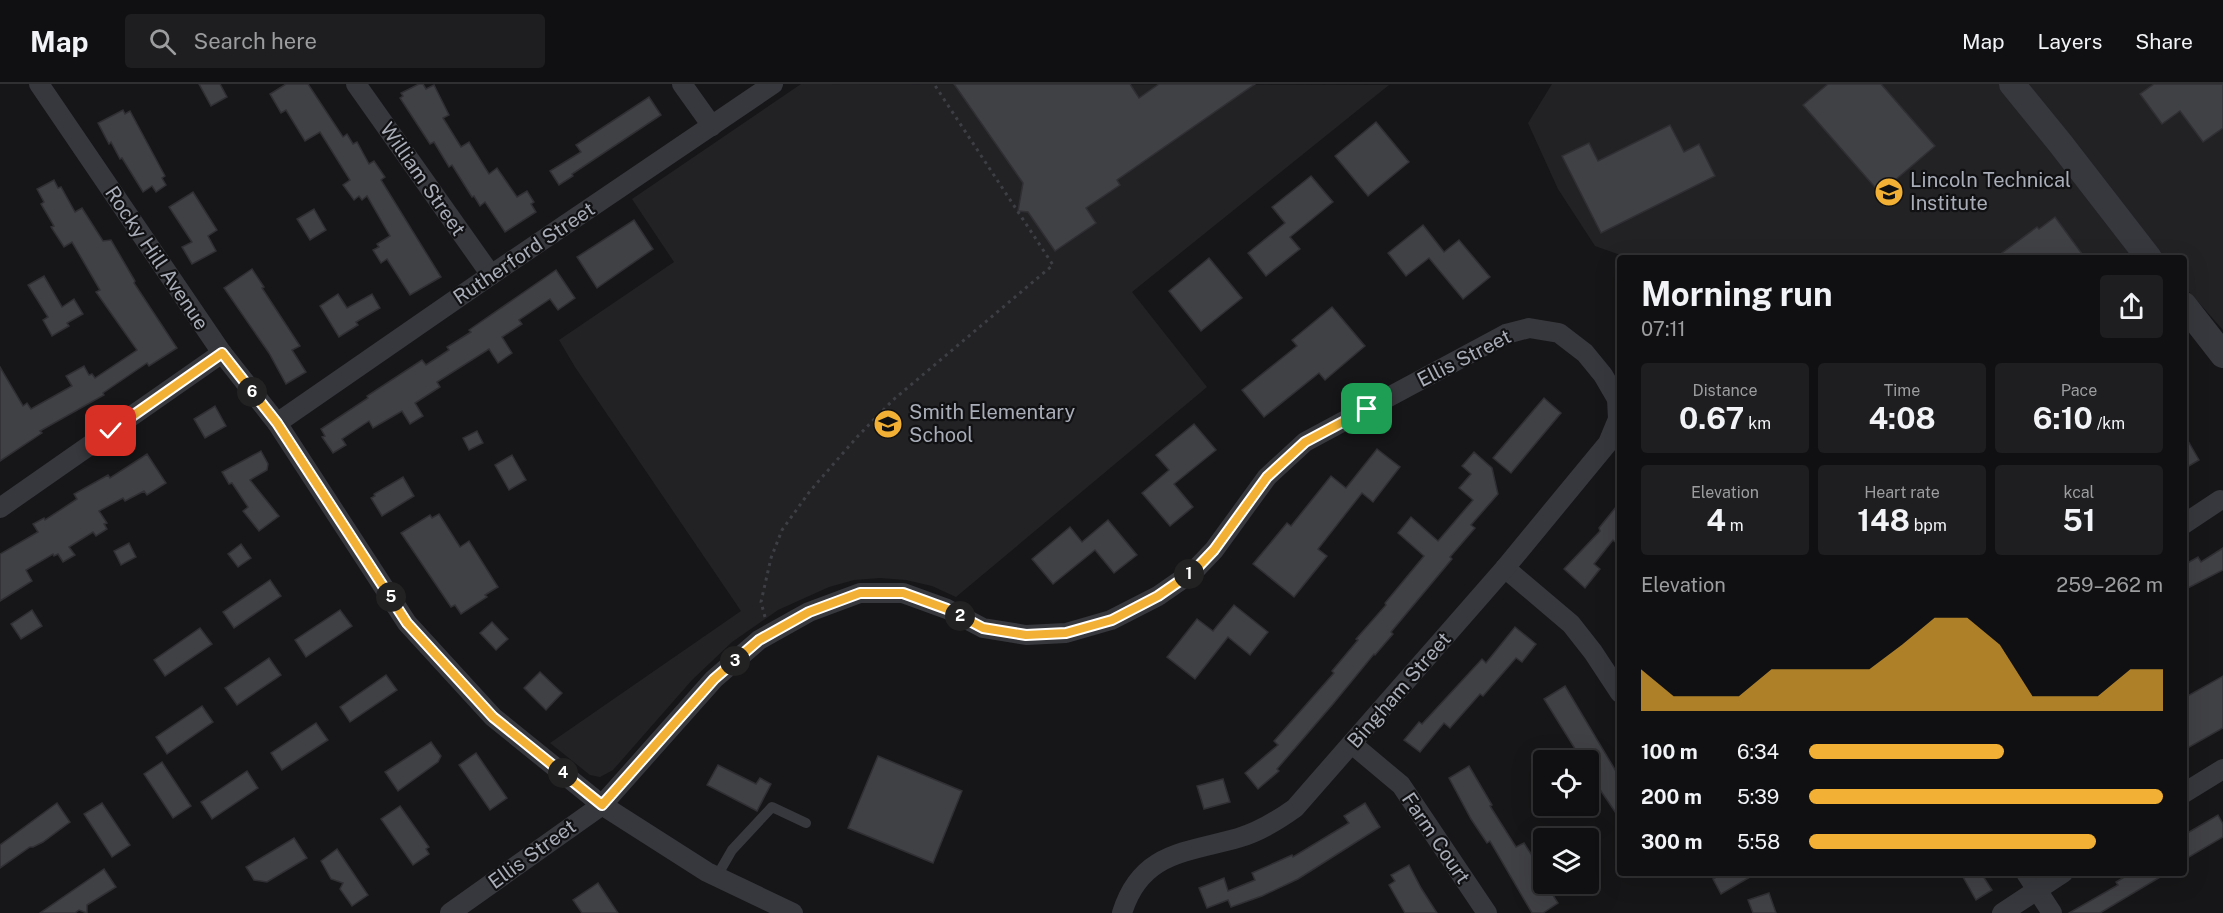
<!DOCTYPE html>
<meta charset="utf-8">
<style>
:root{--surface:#101012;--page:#1e1e20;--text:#f1f3f6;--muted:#9c9d9f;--line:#303032;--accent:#f2b134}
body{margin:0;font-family:"Public Sans",sans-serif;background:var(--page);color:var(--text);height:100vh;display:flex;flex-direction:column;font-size:22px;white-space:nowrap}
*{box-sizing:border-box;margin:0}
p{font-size:20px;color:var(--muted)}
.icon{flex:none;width:33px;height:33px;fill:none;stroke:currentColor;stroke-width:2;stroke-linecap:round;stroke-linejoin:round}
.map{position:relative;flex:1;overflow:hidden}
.panel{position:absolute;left:1617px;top:171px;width:570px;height:621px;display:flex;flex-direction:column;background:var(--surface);border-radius:6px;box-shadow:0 6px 24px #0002,0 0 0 2px var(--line)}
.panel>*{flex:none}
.tools{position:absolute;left:1533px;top:666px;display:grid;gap:12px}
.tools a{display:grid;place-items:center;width:66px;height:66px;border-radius:6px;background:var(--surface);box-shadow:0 6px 24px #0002,0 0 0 2px var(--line);font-size:30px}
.pin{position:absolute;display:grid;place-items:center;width:51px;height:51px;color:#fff;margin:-26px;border-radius:12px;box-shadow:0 3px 9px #0006}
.km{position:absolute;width:30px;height:30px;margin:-15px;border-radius:50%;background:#222;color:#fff;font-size:16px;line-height:30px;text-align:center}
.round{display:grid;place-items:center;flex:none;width:63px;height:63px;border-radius:6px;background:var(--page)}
.head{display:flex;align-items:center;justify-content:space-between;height:102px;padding:0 24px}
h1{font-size:33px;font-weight:700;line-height:45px}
.stats{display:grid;grid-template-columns:repeat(3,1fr);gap:9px;height:102px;padding:6px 24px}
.stats div{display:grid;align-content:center;border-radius:6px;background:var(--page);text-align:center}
.stats b{font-size:30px;font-weight:700}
.stats small{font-size:16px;font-weight:400}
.stats p{font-size:16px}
.chart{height:168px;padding:12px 24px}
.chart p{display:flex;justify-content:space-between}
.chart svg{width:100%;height:108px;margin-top:6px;fill:var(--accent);opacity:.7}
ul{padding:0 24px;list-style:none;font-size:20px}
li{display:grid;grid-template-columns:96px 72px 1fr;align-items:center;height:45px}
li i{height:15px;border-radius:8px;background:var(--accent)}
header{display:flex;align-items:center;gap:36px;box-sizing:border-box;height:84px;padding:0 30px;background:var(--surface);border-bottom:2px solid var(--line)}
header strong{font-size:28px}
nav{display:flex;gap:33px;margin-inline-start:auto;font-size:21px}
.search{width:420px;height:54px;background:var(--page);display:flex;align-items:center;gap:15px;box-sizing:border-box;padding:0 21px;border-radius:6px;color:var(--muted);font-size:22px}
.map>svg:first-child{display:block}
.built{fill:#222225}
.building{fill:#404145;stroke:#303034;stroke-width:1.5}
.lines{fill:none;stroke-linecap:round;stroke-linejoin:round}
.path{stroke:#3d3f44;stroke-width:3;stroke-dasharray:3 4.5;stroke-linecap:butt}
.service{stroke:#37383d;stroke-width:10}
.minor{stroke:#37383d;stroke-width:20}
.tertiary{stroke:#37383d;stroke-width:26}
.route-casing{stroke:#fff;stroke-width:12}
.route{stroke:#f2b134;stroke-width:8}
.labels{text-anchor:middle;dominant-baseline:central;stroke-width:4.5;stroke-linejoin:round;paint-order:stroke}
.street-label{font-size:20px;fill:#a8adb8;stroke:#111113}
.poi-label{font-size:20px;fill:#a8adb8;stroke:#111113;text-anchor:start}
</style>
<header>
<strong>Map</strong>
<div class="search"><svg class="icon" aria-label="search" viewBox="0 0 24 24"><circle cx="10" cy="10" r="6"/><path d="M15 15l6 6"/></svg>Search here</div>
<nav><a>Map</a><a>Layers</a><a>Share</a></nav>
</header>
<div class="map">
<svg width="2223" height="829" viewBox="0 0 2223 829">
<rect width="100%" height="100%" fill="#161618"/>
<!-- built -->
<g class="built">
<polygon points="801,0 1389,1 1132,208 1207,303 956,513 932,502 906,496 880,494 854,496 829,503 778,526 732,558 692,596 613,686 600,693 590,691 550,659 741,527 575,283 559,256 674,178 632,115"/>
<polygon points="1552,0 2223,0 2223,246 2184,202 2184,174 1629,174 1595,162 1558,105 1528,39"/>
</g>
<!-- building -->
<g class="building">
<polygon points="199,0 220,0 227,13 211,22"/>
<polygon points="286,0 308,0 343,53 347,50 353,60 357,58 369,80 374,77 385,93 381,96 441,193 410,211 387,175 381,179 373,166 379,163 377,160 390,152 367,112 362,116 359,112 354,116 343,101 350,96 320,48 305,57 286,26 281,29 270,10"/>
<polygon points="419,0 423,0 426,5 434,1 449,31 443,34 461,63 469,58 489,90 497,84 517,113 527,107 534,118 531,120 536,128 505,148 485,118 480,122 474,112 472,113 452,81 449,83 434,58 430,60 400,14 403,12 401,9"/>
<polygon points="954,0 1130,0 1139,14 1159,0 1255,0 1117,96 1120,101 1086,124 1096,139 1055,167 1028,128 1018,127 1023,99"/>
<polygon points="1828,0 1881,0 1935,62 1880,109 1803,21"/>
<polygon points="2154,0 2223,0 2223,44 2203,58 2180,27 2162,40 2140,10"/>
<polygon points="649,13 661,31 572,90 573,92 559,101 550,87 581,68 576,61"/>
<polygon points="123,26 125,30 130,27 165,92 162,94 166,101 156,108 152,102 143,108 122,74 120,75 111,58 109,60 98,39"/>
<polygon points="1376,38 1409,78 1368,112 1335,72"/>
<polygon points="1670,41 1684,68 1699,60 1715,92 1601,149 1562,72 1589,59 1598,77"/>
<polygon points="1311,92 1333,118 1290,153 1300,165 1266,192 1248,169 1285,139 1272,123"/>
<polygon points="54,96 58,104 61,103 75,128 82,124 103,157 111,156 135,197 134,199 177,264 149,282 147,279 103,309 104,311 40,347 42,349 0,377 0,283 23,322 27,319 31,325 72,302 66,292 84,282 89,291 92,290 95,294 137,266 96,208 100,206 72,158 64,163 51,143 54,142 41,120 44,118 37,105"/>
<polygon points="193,108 217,146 208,152 216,167 192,180 182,163 192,158 169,123"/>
<polygon points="314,125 326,146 310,156 297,135"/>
<polygon points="2055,133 2085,174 1995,174 2037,143 2039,145"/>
<polygon points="634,136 653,165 597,204 577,173"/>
<polygon points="1423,141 1444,168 1459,156 1490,193 1463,215 1429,174 1406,192 1388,169"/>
<polygon points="1209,174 1242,214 1201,247 1169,207"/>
<polygon points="252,185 264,203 262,204 300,262 292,266 306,288 286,300 269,269 224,204"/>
<polygon points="556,186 575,214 558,226 550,215 519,236 522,240 502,253 512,269 498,279 489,265 437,298 440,303 415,319 423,332 410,340 402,327 373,344 369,337 342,355 346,361 333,369 322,353 325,352 321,345 368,314 367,312 422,276 426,281 449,266 447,263 471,248 469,246"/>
<polygon points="44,192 62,223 74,215 83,230 67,239 69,242 52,252 43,236 48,233 28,201"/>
<polygon points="338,210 347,224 372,210 380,224 356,238 358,241 339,253 320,222"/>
<polygon points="1332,223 1365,262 1325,296 1319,289 1264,333 1242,306 1297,262 1292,256"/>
<polygon points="1544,314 1561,329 1511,389 1493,374"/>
<polygon points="215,322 226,342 205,354 194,335"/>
<polygon points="1194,340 1216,366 1174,400 1193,423 1170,442 1142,409 1169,386 1156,371"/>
<polygon points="477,347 483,359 469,366 463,354"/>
<polygon points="2184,350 2199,376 2184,385"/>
<polygon points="1377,365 1400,383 1373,418 1362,409 1318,465 1327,472 1294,513 1253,480 1287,439 1291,442 1331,392 1346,404"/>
<polygon points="261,367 268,380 267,386 250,396 279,432 259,447 243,427 248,423 232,399 229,400 222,388"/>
<polygon points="1474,368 1492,384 1498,410 1471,441 1475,444 1450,473 1452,475 1391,548 1393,550 1375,571 1374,570 1333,620 1277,685 1279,687 1258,705 1245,689 1278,661 1274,657 1334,589 1332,587 1358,556 1356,555 1386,521 1385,519 1424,472 1398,449 1411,433 1438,457 1473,416 1459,404 1471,390 1462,382"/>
<polygon points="147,370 166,399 147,411 144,407 125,417 123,414 99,427 107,439 104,440 107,445 96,452 93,448 69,463 75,471 63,478 58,470 54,472 53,470 26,486 32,497 0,517 0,470 38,448 33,440 44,434 45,436 77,415 74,410 108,391 110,394"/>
<polygon points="512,371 526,396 509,406 495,381"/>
<polygon points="403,393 414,412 382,432 371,414 375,412 374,410"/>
<polygon points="1620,418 1620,462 1613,456 1594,480 1600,485 1585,504 1564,485 1600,447 1599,444"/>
<polygon points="439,430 460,463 469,457 498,503 485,511 487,513 461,530 455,521 451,523 401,449 430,431 432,434"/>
<polygon points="1108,436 1137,471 1114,489 1095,466 1053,500 1032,475 1070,443 1082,458"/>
<polygon points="129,459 136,473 121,481 114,467"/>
<polygon points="241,460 251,474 238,483 228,470"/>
<polygon points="2223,464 2223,486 2184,506 2184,481 2198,473 2201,478"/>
<polygon points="270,496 281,512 234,544 223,528"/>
<polygon points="1234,521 1268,548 1250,571 1228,553 1195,595 1167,573 1197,535 1213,547"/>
<polygon points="32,526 42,542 21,555 11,540"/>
<polygon points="340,526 352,542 306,573 295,556"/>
<polygon points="492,538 508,555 496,566 480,549"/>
<polygon points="1515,543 1536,560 1522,578 1516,574 1483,612 1480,610 1450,644 1444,639 1420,668 1404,656 1419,638 1422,640 1482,575 1486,579"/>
<polygon points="200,544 212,560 165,592 154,576"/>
<polygon points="269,574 281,591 237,621 225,604"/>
<polygon points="540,588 562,609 546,626 524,604"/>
<polygon points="386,591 397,606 350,638 340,623"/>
<polygon points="2223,592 2223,644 2184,666 2184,614"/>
<polygon points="1565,602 1620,694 1620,735 1588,688 1588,676 1582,676 1544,615"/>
<polygon points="202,622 213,638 167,670 156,653"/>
<polygon points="316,639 328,656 282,686 271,669"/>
<polygon points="431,658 441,672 438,678 398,707 385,688"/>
<polygon points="476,669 507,714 490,726 459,681"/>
<polygon points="878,672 962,707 933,779 848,744"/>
<polygon points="162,678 191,722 173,734 144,690"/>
<polygon points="718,681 756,700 760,694 771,700 757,727 707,701"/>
<polygon points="1469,682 1492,721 1490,722 1516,763 1524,759 1544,790 1544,800 1546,800 1558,819 1543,829 1532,829 1490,757 1487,759 1471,735 1449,694"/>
<polygon points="247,687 258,704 212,735 201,718"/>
<polygon points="1223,695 1230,718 1204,725 1197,702"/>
<polygon points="57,719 70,738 43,758 33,763 30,763 0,784 0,761"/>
<polygon points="102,719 130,761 112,773 84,730"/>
<polygon points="1365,719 1380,743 1298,795 1262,812 1231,823 1228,816 1207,824 1199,804 1224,794 1228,807 1255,796 1252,789 1292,771 1293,773 1349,739 1344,732"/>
<polygon points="400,722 429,763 426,765 429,770 413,781 381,735"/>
<polygon points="2218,731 2223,740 2223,753 2184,776 2184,751"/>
<polygon points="294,754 307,774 267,798 254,796 246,783"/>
<polygon points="337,765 368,811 352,822 340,805 343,799 331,795 321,777"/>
<polygon points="1409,781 1421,804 1437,829 1405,829 1389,801 1395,797 1391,791"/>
<polygon points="104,785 116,803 87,821 87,829 79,826 75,829 40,829"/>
<polygon points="1723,789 1757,789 1721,810 1713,795"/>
<polygon points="1970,789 1981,789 1992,806 1976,816 1963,793"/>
<polygon points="2131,789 2167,789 2100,829 2069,829 2118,801 2116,798"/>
<polygon points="598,799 618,829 582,829 573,816"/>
<polygon points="1769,809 1776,829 1753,829 1748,816"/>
</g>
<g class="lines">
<!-- path -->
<polyline class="path" points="765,533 761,518 771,474 782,446 810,407 857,353 893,316 1053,181 934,0"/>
<!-- service -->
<polyline class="service" points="717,792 732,766 772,723 806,739"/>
<!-- minor -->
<g class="minor">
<polyline points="39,0 222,269 277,339 407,539 493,633 602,721 707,788 793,829"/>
<polyline points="356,0 491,191"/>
<polyline points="682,0 712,42"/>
<polyline points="277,339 491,191 773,0"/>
<polyline points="0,424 222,269"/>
<polyline points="2184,440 2220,416"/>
<polyline points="1505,484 1571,540 1593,568 1620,609"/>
<polyline points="1352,660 1401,701 1487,829"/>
<polyline points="2184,709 2223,685"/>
<polyline points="2026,789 2052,829"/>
<path d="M450,829L602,721L714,595L759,556L809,528L860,509H903L947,525L983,544L1026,551L1066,549L1111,536L1158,512L1194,487L1214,466L1267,393L1305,358L1506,250L1529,244L1559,249L1585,269L1603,291L1617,315L1618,335L1608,359L1505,484L1295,724C1277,737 1259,748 1238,754C1185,769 1141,768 1122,829"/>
<polyline points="2002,829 2063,789"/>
</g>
<!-- tertiary -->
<g class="tertiary">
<polyline points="2012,0 2060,59 2149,174"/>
<polyline points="2184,221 2223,271"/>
</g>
</g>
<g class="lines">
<!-- route casing -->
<g class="route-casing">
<polyline id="route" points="111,347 222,269 277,339 407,539 493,633 602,721 714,595 759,556 809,528 860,509 903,509 947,525 983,544 1026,551 1066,549 1112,536 1158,512 1194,487 1214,466 1267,393 1305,358 1367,325"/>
</g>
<!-- route -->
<use href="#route" class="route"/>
</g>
<!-- icons -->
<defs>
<g id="university-disc" transform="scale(1.5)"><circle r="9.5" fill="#f2b134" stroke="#111113"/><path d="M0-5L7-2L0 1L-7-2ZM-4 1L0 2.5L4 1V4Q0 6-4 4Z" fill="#111"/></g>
<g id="school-disc" transform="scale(1.5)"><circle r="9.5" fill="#f2b134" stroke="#111113"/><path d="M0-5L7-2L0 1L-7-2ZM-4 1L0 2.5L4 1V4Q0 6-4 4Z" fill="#111"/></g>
</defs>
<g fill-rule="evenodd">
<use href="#university-disc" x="1889" y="108"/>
<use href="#school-disc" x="888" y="340"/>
</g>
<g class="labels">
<!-- street labels -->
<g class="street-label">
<text transform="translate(423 95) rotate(55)">William Street</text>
<text transform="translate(524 169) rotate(-34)">Rutherford Street</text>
<text transform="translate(157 174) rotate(56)">Rocky Hill Avenue</text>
<text transform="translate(1464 274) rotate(-27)">Ellis Street</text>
<text transform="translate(1399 606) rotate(-49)">Bingham Street</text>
<text transform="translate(1436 754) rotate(56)">Farm Court</text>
<text transform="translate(532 770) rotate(-36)">Ellis Street</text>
</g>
<!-- poi labels -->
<g class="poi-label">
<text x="1910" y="96">Lincoln Technical<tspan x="1910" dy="23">Institute</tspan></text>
<text x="909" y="328">Smith Elementary<tspan x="909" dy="23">School</tspan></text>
</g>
</g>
</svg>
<div class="tools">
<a><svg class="icon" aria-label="locate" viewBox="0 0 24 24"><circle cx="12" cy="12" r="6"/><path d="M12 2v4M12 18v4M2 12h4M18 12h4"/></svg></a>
<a><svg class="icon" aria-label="layers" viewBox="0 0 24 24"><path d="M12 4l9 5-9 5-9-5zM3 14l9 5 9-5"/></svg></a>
</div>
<div class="pin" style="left:1367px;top:325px;background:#1e9e55"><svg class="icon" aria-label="arrive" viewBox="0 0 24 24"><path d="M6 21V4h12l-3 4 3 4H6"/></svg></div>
<div class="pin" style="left:111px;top:347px;background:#d93025"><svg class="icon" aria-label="check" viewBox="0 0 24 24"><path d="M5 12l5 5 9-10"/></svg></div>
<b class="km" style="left:1189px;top:490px">1</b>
<b class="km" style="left:960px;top:532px">2</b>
<b class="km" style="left:735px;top:577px">3</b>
<b class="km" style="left:563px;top:689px">4</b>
<b class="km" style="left:391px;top:513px">5</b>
<b class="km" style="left:252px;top:308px">6</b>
<section class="panel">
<div class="head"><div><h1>Morning run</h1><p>07:11</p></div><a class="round"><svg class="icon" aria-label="share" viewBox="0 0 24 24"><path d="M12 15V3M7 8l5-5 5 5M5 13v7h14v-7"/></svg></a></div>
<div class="stats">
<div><p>Distance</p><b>0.67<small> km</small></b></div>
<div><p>Time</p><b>4:08</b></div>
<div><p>Pace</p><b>6:10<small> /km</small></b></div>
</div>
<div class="stats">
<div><p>Elevation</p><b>4<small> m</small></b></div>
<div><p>Heart rate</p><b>148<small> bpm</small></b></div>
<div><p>kcal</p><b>51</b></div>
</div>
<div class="chart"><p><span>Elevation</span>259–262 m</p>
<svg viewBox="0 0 160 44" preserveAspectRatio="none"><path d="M0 44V27L10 38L20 38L30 38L40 27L50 27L60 27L70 27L80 17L90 6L100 6L110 17L120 38L130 38L140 38L150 27L160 27V44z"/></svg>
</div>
<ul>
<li><b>100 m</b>6:34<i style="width:55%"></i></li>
<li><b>200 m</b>5:39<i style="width:100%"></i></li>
<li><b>300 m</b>5:58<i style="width:81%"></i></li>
</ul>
</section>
</div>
